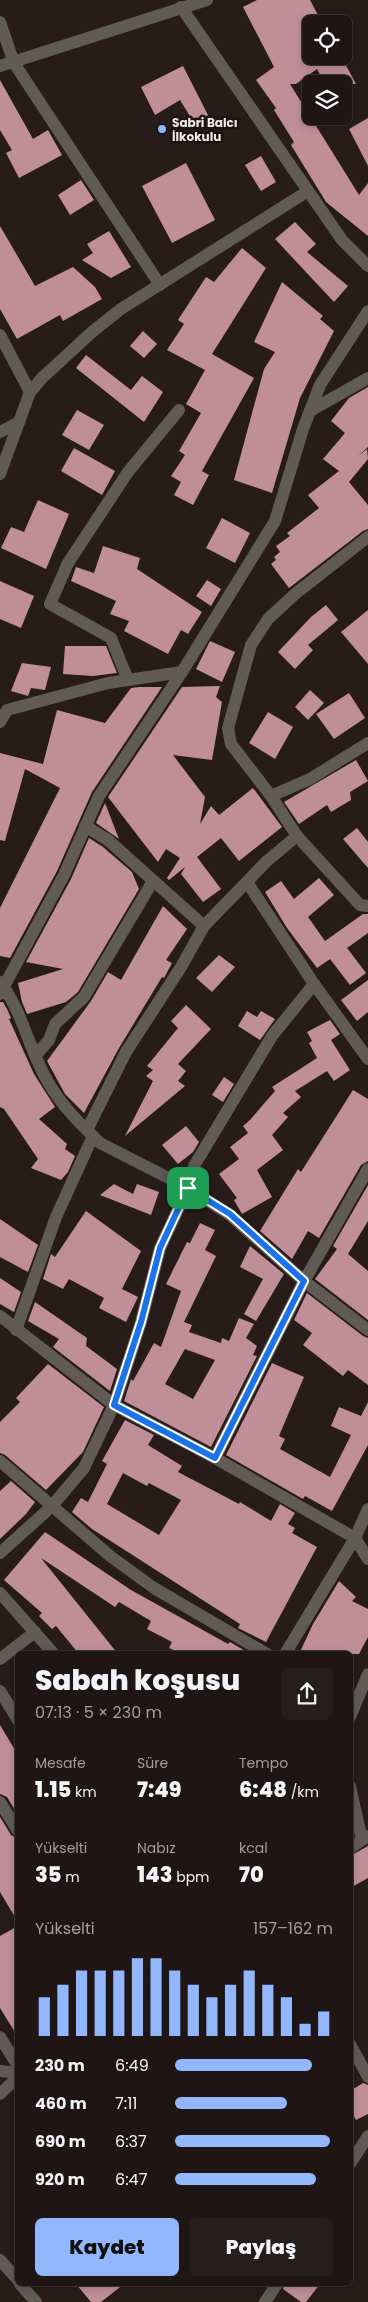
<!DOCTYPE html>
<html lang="tr">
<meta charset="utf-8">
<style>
:root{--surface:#1e1514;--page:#261e1d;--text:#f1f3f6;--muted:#a19fa0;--line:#3c3434;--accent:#92b7fd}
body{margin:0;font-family:Poppins,sans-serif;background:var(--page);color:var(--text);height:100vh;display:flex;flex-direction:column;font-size:19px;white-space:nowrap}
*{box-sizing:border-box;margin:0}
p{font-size:16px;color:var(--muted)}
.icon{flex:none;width:28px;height:28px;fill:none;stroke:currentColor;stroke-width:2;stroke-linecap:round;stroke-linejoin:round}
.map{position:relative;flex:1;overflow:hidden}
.side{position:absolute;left:15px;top:1651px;width:338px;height:635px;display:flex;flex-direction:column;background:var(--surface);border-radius:8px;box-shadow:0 2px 8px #0003,0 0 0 1px var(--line)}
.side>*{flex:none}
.buttons{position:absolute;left:302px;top:15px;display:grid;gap:10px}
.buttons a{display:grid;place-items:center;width:50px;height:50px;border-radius:8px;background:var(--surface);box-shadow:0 2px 8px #0003,0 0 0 1px var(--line);font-size:25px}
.pin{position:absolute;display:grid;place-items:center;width:42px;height:42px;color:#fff;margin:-21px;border-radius:10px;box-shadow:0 2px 8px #0006}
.round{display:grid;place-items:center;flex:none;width:52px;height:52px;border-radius:8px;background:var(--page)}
.overview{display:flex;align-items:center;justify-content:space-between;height:85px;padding:0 20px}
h1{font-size:28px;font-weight:800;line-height:38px}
.stats{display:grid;grid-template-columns:repeat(3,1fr);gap:8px;height:85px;padding:5px 20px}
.stats div{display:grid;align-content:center}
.stats b{font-size:21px;font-weight:800}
.stats small{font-size:14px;font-weight:400}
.stats p{font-size:14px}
.chart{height:140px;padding:10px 20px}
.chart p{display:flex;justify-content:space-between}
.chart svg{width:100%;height:90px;margin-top:5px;stroke:var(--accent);stroke-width:6}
.primary-button{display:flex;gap:10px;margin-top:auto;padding:10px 20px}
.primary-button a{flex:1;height:58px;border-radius:8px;background:var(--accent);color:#111;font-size:20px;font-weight:800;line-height:58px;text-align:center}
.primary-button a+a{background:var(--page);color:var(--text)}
ul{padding:0 20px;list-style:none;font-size:16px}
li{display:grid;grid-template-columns:80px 60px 1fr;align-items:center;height:38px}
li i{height:12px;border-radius:6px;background:var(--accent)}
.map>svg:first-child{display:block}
.building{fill:#bf8e99;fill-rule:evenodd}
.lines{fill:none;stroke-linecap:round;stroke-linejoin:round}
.minor{stroke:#615b58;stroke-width:12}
.tertiary{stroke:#615b58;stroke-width:12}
.route-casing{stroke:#fff;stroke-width:10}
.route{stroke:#1a73e8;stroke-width:6}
.poi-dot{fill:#92b7fd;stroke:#1e1311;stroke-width:2}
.labels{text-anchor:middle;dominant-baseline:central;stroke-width:5;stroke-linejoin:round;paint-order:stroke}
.poi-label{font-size:12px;font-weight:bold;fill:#f3ebe9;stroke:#1e1311;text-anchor:start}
</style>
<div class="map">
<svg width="368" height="2302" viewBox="0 0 368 2302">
<rect width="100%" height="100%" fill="#281c1a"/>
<!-- building -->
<g class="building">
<polygon points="257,0 310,0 320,19 311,23 311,56 341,56 356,84 325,84 317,69 296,84 290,84 359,195 368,183 368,236 326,202 291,145 294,142 274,110 276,108 256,80 274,67 243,7"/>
<polygon points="183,66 210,119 196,126 180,100 155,115 141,87"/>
<polygon points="0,80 33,139 48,130 62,155 19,178 6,153 12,150 0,130"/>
<polygon points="368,118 368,166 349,129"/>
<polygon points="261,156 276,182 261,191 245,165"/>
<polygon points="186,163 215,220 172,243 142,186"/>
<polygon points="81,180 94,200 70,215 58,195"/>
<polygon points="295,222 316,244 307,252 348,286 334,302 275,239"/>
<polygon points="0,226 35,286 73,267 95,287 102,299 63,321 60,315 17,339 0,309"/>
<polygon points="109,231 131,267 111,278 82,260 93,253 87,244"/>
<polygon points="242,248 266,268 212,354 254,378 202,471 209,475 193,505 174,495 181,482 171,476 185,455 179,451 201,413 186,404 205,370 167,350 184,324 178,320 206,277 214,282"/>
<polygon points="282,282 323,316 320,319 334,331 300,398 272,493 234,480 264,369 275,352 254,342"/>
<polygon points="143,331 157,344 144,358 130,346"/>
<polygon points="86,355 131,390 142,376 163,392 144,422 76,368"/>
<polygon points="368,387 368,447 358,456 367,449 368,459 349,482 368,505 368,529 363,531 289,588 271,564 276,560 274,557 280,552 276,546 290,536 287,533 319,508 308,495 339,471 323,459 345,433 331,421 349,398"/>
<polygon points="77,410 104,425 89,450 62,435"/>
<polygon points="74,448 115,471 102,495 61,471"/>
<polygon points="38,500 69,514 46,569 1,548 11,527 24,532"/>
<polygon points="222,518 250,533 235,563 206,548"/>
<polygon points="103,546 140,558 137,569 202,612 188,634 181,630 168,654 124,631 129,621 110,614 116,601 71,581 76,567 94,573"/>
<polygon points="207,580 221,589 211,606 196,596"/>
<polygon points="0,581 34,596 21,628 0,619"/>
<polygon points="326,605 338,620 308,645 313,650 295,669 278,652 311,617"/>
<polygon points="368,610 368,664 341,632"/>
<polygon points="210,641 235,652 222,682 196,669"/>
<polygon points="65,646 106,646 117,673 93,676 63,674"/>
<polygon points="22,663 51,667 45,690 31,688 28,696 11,691"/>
<polygon points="220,686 216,697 222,702 212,760 173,755 205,797 200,824 211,806 219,815 253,788 282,827 239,861 221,838 197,857 221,889 203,902 181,874 185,867 169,880 167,878 180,858 166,849 158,862 108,797 182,687"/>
<polygon points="139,687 162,687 92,792 57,871 10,958 0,956 0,908 60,788 25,769 5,841 0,840 0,753 43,764 57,710 105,723 131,688"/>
<polygon points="310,690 324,703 308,720 295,707"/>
<polygon points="349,693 365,718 334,739 316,714"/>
<polygon points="268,712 293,727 275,759 249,743"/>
<polygon points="356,760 368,781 350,792 351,800 331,812 327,805 299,824 284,802"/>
<polygon points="105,803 119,839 96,823"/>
<polygon points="357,828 368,842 368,868 343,839"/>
<polygon points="89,838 103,847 132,872 139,889 78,992 66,1002 27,1014 22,1002 18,983 63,969 26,962 71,879"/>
<polygon points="319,878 334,895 308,917 325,941 363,914 368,914 368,933 347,948 366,973 350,985 330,959 317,968 287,928 265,892 281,881 294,899"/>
<polygon points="163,906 187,929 166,960 172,963 164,978 162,977 119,1048 84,1113 65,1094 47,1061 91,1001 108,972 121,980"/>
<polygon points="219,955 235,967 212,992 196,978"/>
<polygon points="368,980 368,1012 357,1021 341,1000"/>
<polygon points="0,1002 3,1002 7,1009 11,1018 9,1019 34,1074 55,1107 39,1119 67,1144 65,1149 75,1156 68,1172 61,1180 31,1168 38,1159 4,1109 0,1107"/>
<polygon points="186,1005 211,1029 178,1064 186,1071 178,1081 185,1086 125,1136 153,1081 146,1076 153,1070 147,1066 178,1028 171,1021"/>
<polygon points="247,1011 257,1017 261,1011 275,1019 260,1040 238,1026"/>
<polygon points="330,1020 340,1034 331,1040 350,1070 334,1081 327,1071 295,1091 301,1097 283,1113 288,1117 272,1135 283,1150 257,1170 272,1197 242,1214 234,1200 237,1198 219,1174 239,1159 230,1147 248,1133 243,1126 250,1120 275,1091 272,1087 317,1058 309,1043 312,1041 307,1032"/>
<polygon points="224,1077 234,1084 223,1102 212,1095"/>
<polygon points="353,1090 368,1099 368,1161 361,1165 319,1238 308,1231 292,1259 260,1231 298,1169 301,1172"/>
<polygon points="186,1126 199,1142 193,1152 178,1164 162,1145"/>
<polygon points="114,1184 133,1194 137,1184 159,1192 151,1215 100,1195"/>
<polygon points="368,1185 368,1221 348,1254 368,1271 368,1320 315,1279 337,1249 333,1246"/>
<polygon points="86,1211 141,1251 122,1289 138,1297 126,1322 99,1308 104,1298 69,1279 63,1289 43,1279 51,1254 55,1257"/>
<polygon points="0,1219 38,1245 28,1272 0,1257"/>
<path d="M200,1223L215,1230L205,1250L216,1256L184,1322L192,1325L189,1332L221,1343L222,1338L229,1341L239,1318L254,1324L246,1338L257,1346L253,1355L257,1356L211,1447L124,1401L131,1379L133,1381L154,1343L161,1347L181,1291L166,1284L187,1242L190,1243ZM185,1349L215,1360L193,1399L165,1384Z"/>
<polygon points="250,1246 284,1274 256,1321 244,1314 263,1279 240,1267"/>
<polygon points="0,1278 21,1292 14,1312 0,1304"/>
<polygon points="307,1293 363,1336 368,1338 368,1385 348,1370 343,1376 303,1345 312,1333 294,1320"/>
<polygon points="35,1302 87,1338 86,1346 117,1369 110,1391 53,1347 59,1339 28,1321"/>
<polygon points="272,1363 304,1377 279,1436 285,1439 280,1449 330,1477 351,1435 331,1426 339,1407 361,1416 368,1402 368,1445 332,1511 305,1496 303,1499 226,1455"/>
<polygon points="48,1364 104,1407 83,1452 46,1490 5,1455 0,1453 0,1422 20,1402 16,1398"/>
<path d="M125,1420L154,1435L148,1445L182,1466L178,1472L239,1504L240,1502L271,1521L280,1504L295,1513L288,1524L295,1528L292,1533L317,1547L266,1642L238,1628L240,1624L92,1529L72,1512L81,1498L88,1502L107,1464L102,1461ZM123,1473L147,1486L149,1483L181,1500L159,1535L107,1504Z"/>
<polygon points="11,1481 35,1502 26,1514 0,1539 0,1491"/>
<polygon points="45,1532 131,1590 228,1644 230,1642 247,1652 246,1654 182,1654 169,1648 172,1642 147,1629 151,1621 119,1602 115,1607 41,1558 118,1654 79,1654 56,1626 52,1629 39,1616 42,1613 4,1580"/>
<polygon points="339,1581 356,1597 352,1601 368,1609 368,1637 359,1654 299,1654 313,1624"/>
<polygon points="0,1725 18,1755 18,1815 7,1797 0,1794"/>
<polygon points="0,1817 11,1835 18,1839 18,1922 0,1892"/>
<polygon points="368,1846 368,1878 350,1888 350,1856"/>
<polygon points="18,1926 18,2037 0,2008 0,1936"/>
<polygon points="363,2083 368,2085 368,2114 356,2120 350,2109 350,2091"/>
<polygon points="76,2284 124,2284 101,2302 91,2302"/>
<polygon points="285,2284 320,2284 306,2302 301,2302 283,2289"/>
</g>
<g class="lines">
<!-- minor -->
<g class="minor">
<polyline points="181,7 342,240 368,266"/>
<polyline points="0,22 14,63 160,285"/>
<polyline points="0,335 30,392"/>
<polyline points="310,411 368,378"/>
<polyline points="0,432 19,422"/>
<polyline points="0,474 30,392 42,378 92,332 121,309 308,191"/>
<polyline points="368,537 295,594 268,619 251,645 228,728 231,744 271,796 297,836 360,905 368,906"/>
<polyline points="128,680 111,638 50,604 68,563 128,472 179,410"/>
<polyline points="0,722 7,710 108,683 182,672"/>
<polyline points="271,796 310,779 368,743"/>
<polyline points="85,826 108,840 204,926"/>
<polyline points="247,882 314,984 368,1059"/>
<path d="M0,982C23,1012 29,1050 48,1082C61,1105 81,1125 100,1143L188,1188L230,1215L304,1281L368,1330"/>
<polyline points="0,994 64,875 99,796 182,672 275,521 303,429 320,385 368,311"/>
<polyline points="36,1055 49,1040 55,1024 84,997 153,881"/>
<polyline points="87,1130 126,1052 181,967 204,926 267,861 297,836"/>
<polyline points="0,1316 114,1405 215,1458 355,1538 368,1559"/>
<polyline points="16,1330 56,1217 93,1136"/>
<polyline points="215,1458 304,1281 368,1169"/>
<polyline points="0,1461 110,1556 154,1588 267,1654"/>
<polyline points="0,1553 51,1507 84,1468 114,1405 141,1322 160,1248 188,1188 194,1166 272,1036 314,984"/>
<polyline points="285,1654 355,1538 368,1509"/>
<polyline points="0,1659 35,1632"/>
<polyline points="0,1691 18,1720"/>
<polyline points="350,1717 368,1674"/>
<polyline points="350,1786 362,1840"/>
<polyline points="0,1802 18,1831"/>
<polyline points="350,1848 368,1836"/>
<polyline points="0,2037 18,2066"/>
<polyline points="0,2071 18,2073"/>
<polyline points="0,2094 18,2077"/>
<polyline points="350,2164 368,2136"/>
<polyline points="0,2260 18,2280"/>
<polyline points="20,2284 36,2302"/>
<polyline points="265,2302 277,2284"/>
</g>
<!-- tertiary -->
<g class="tertiary">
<polyline points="0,66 207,0"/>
<polyline points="0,1593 54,1654"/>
<polyline points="350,2044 368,2077"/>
</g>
</g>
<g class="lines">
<!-- route casing -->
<g class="route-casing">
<polygon id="route" points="188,1188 230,1214 304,1281 215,1458 114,1405 141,1322 160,1248"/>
</g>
<!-- route -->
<use href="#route" class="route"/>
</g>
<!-- markers -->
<circle class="poi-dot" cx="162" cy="129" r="5"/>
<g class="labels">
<!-- poi labels -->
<g class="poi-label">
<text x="172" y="122">Sabri Balcı<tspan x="172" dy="14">İlkokulu</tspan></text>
</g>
</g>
</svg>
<div class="buttons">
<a><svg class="icon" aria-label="locate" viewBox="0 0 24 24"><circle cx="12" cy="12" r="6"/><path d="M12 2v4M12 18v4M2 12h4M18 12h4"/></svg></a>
<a><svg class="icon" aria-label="layers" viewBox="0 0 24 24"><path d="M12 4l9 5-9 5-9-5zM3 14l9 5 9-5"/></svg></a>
</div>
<div class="pin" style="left:188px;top:1188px;background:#1e9e55"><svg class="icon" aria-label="arrive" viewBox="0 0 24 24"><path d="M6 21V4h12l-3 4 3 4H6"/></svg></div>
<section class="side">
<div class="overview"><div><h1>Sabah koşusu</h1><p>07:13 · 5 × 230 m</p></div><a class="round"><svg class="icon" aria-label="share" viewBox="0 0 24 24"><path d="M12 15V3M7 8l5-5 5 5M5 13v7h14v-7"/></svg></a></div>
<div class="stats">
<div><p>Mesafe</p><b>1.15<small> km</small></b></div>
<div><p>Süre</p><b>7:49</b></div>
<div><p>Tempo</p><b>6:48<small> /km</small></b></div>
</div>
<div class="stats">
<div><p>Yükselti</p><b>35<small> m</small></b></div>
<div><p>Nabız</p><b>143<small> bpm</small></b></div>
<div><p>kcal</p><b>70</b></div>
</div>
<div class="chart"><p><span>Yükselti</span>157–162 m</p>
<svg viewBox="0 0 160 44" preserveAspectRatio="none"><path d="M5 44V25M15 44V19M25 44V12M35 44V12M45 44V12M55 44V6M65 44V6M75 44V12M85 44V19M95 44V25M105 44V19M115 44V12M125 44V19M135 44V25M145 44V38M155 44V32"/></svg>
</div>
<ul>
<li><b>230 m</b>6:49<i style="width:87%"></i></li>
<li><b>460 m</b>7:11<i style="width:71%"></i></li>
<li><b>690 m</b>6:37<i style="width:98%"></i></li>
<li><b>920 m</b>6:47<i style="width:89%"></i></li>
</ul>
<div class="primary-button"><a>Kaydet</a><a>Paylaş</a></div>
</section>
</div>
